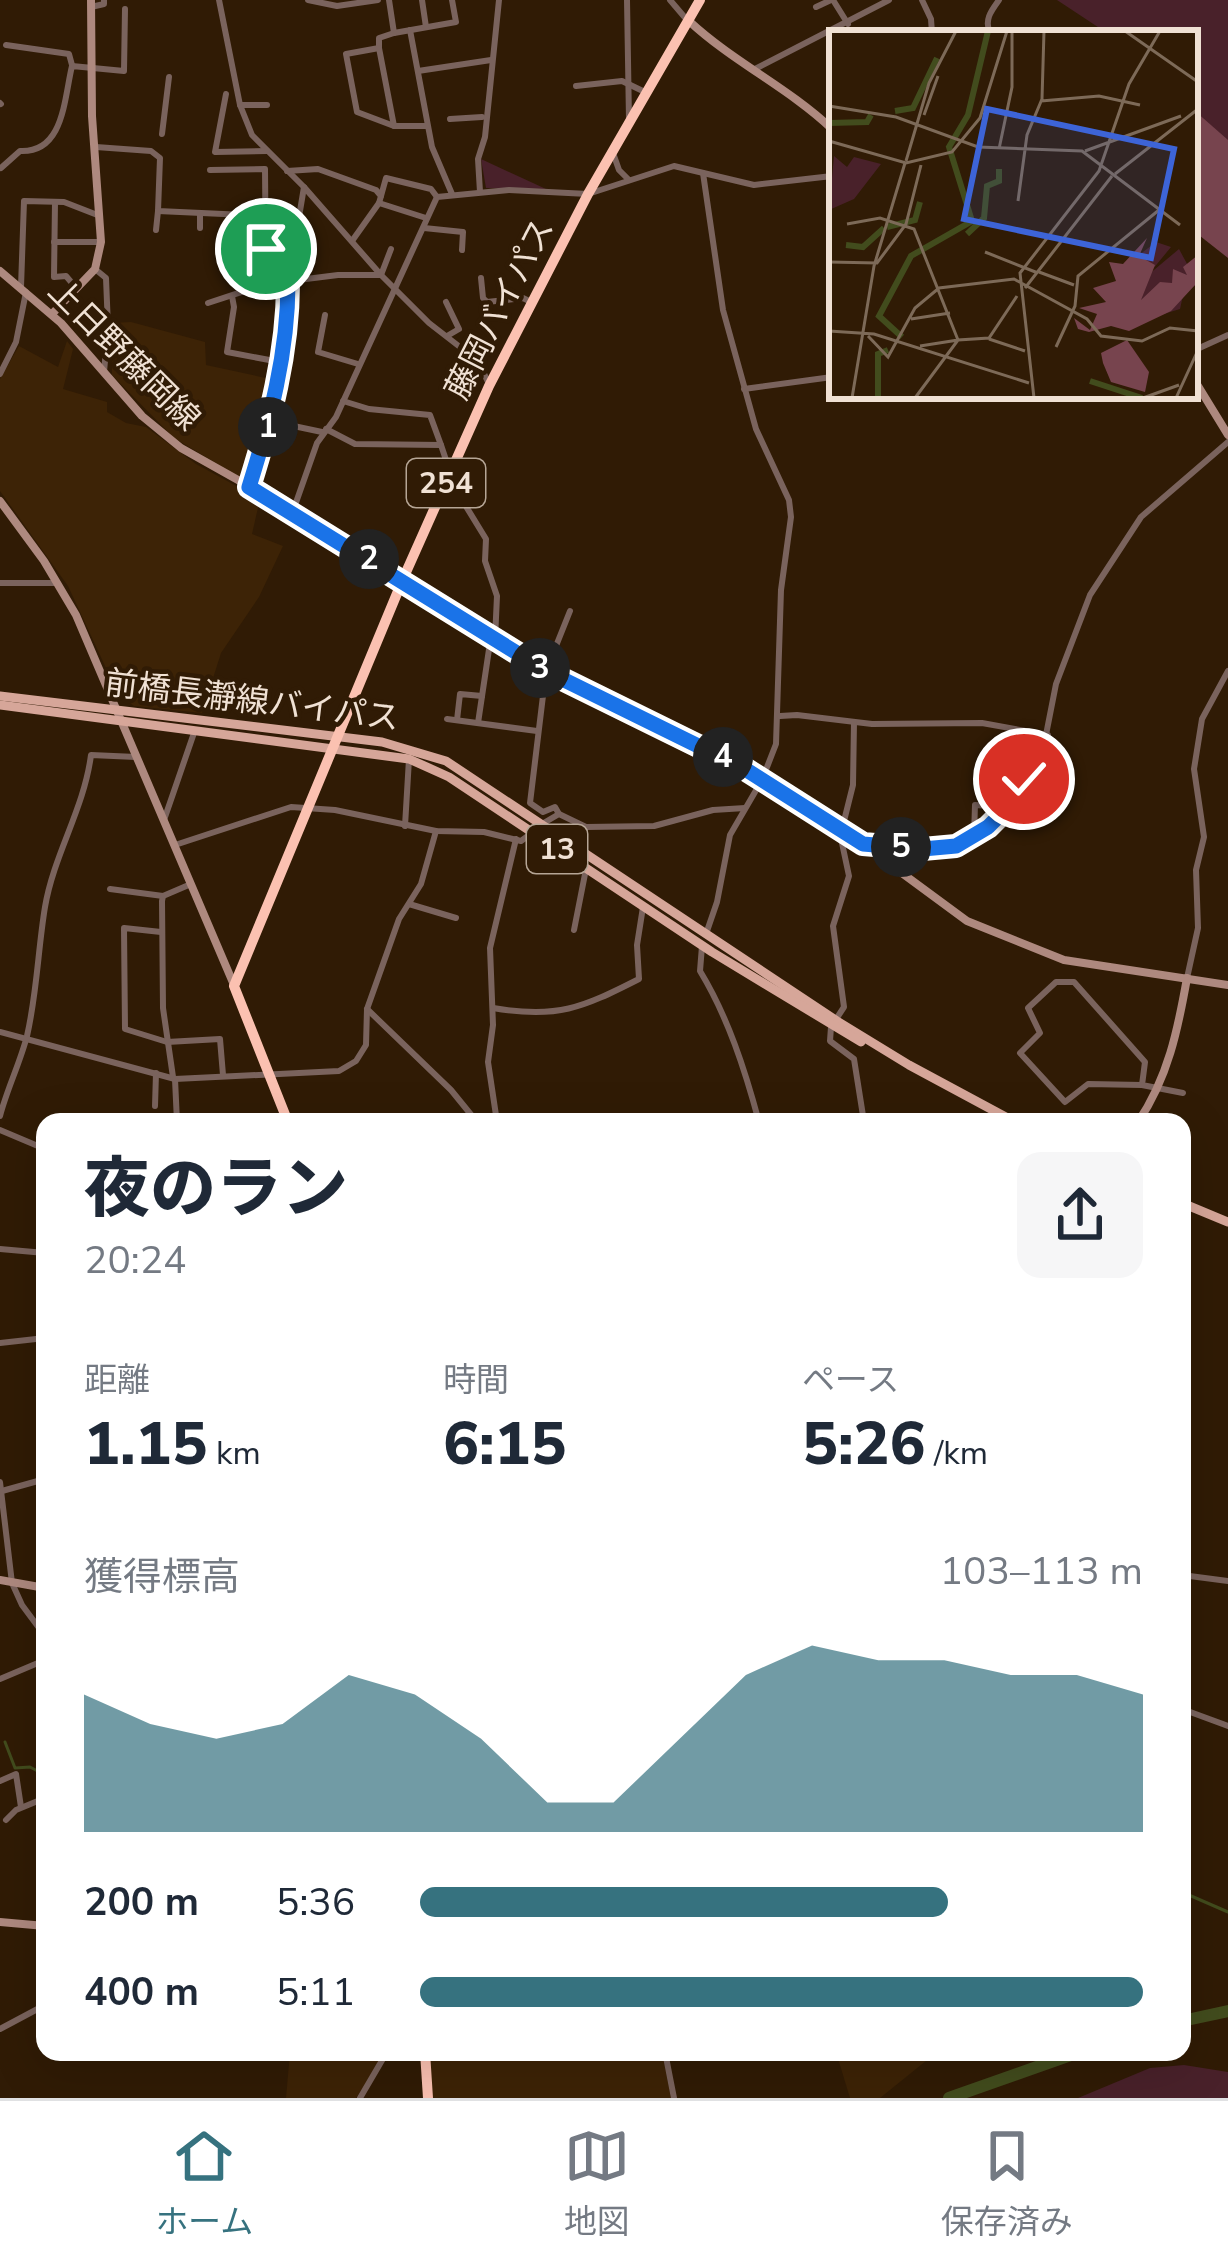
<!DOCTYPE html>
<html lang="ja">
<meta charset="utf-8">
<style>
:root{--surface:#fff;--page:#f6f6f7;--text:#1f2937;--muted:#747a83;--line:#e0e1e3;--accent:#36727f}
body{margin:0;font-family:"Nunito Sans","Noto Sans JP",sans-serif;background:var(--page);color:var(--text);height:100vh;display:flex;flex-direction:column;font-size:45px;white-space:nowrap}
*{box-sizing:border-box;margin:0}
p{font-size:39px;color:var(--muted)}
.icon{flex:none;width:66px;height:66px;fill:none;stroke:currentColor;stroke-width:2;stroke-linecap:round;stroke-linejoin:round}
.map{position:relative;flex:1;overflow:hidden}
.details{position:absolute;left:36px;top:1113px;width:1155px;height:948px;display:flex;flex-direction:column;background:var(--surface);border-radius:24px;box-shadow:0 12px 48px #0002}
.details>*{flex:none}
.pin{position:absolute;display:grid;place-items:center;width:102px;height:102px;color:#fff;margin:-51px;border:6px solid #fff;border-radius:50%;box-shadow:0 3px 12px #0007}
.km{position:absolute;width:60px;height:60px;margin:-30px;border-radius:50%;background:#222;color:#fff;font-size:33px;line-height:60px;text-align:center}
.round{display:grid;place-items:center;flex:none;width:126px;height:126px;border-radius:24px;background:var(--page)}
.summary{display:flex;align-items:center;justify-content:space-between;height:204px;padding:0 48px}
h1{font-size:66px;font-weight:800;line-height:90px}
.figures{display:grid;grid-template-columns:repeat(3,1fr);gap:18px;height:204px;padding:12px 48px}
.figures div{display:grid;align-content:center}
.figures b{font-size:60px;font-weight:800}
.figures small{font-size:33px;font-weight:400}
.figures p{font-size:33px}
.chart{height:336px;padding:24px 48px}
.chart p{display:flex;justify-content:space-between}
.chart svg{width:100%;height:216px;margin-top:12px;fill:var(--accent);opacity:.7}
ul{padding:0 48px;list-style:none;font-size:39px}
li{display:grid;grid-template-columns:192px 144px 1fr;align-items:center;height:90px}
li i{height:30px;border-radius:15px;background:var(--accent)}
.menu{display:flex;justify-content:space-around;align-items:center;height:168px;border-top:3px solid var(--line);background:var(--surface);font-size:33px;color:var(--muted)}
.menu a{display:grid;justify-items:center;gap:6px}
.menu .active{color:var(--accent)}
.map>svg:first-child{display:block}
.built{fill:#3d2306}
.green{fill:#49212a}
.forest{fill:#77444e}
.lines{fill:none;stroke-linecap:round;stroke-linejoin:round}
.stream{stroke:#424c1d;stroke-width:3}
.river{stroke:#424c1d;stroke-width:12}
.street{stroke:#7a635d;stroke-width:6}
.secondary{stroke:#ae897f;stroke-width:8}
.primary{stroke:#d6a699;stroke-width:9}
.highway{stroke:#fbc1b1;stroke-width:10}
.route-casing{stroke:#fff;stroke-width:24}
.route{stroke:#1a73e8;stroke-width:15}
.labels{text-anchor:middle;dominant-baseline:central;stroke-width:9;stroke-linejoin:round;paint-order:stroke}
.shield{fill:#301b05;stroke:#b6a696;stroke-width:3}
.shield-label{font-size:30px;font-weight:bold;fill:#f0e1d4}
.street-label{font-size:33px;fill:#f0e1d4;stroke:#301b05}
.inset-river{fill:none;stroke:#424c1d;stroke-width:6}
.inset-road{fill:none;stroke:#7d6a58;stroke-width:3}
.view{fill:#3d64d7;fill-opacity:0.15;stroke:#3d64d7;stroke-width:6}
.inset-edge{fill:none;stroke:#f0e1d4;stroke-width:6}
</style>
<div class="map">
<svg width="1228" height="2098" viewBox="0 0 1228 2098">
<rect width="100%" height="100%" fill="#301b05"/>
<!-- built -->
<g class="built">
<polygon points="131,322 205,342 206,365 275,380 248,482 174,438 112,375 112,323"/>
<polygon points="67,341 73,349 63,389 107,402 107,412 126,423 146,427 196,464 260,499 252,534 283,546 259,597 221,653 202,713 134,706 118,694 68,586 0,491 0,379 19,346 58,367"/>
<polygon points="290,2052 356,2052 379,2060 379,2063 356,2098 286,2098"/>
<polygon points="429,2052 662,2052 671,2098 433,2098"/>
<polygon points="836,2052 937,2052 880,2098 850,2098"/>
</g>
<!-- green -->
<g class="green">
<polygon points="1057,0 1228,0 1228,144 1195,115 1195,33 1107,33"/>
<polygon points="481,159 546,189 486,188"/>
<polygon points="1184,2065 1228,2072 1228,2098 1078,2098 1150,2068"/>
</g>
<!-- forest -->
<polygon class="forest" points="1195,111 1228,140 1228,258 1195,232"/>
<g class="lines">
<!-- stream -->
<g class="stream">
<polyline points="5,1742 15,1768 30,1767 45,1775"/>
<polyline points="1182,1892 1228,1912"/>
</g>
<!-- river -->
<g class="river">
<polyline points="1182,2021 1228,2011"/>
<polyline points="949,2098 1079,2052"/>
</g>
<!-- street -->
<g class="street">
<polyline points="219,0 240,105 252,135 304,187 381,275 429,323 478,361 488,382"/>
<polyline points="308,0 337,6 378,0"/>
<polyline points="389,0 394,33 456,22 452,0"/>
<polyline points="422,0 426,27"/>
<polyline points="627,0 629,120"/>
<polyline points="670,0 687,20"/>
<polyline points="833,0 848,24"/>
<polyline points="922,0 931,19 932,33"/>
<polyline points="91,7 104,4 104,0"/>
<polyline points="816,7 831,0"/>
<polyline points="410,30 432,147 452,194"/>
<polyline points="394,33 379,38 379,48 346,54 357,112 394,126 427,126"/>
<path d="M990,33C984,20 991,11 999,0"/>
<polyline points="6,45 69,54 72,65"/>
<polyline points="379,48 394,126"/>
<polyline points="753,70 889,0"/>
<polyline points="418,71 491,60"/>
<polyline points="576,86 622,81 647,93"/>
<polyline points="226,94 215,152 267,151"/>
<polyline points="0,103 1,104"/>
<polyline points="240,105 267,105"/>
<polyline points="450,119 482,117"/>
<polyline points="162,134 169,77"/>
<polyline points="96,147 151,151 160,158 158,211 265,216"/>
<polyline points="613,153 619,170 629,180"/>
<path d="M1,168L20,151C64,153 64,99 72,66L124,71L125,9"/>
<polyline points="210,170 265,169 266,284"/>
<polyline points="287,171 318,169 376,190 381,196 379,203 352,241"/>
<polyline points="703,173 723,310 756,429 789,500 791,517 781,590 776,744 762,780 730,835 717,902 706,934"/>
<polyline points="480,192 478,159 485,137 499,0"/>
<polyline points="381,196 386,178 431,189 437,197"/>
<polyline points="55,202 54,277 66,276 77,289"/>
<polyline points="379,203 426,218"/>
<polyline points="200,213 200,228"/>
<polyline points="424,228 463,232 462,250"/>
<polyline points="156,230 158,211"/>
<polyline points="54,242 101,242"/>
<polyline points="95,269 106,278 108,327 104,372"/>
<polyline points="481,278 483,298 487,302 523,298 531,302"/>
<polyline points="21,287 24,201 64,202 100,216"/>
<polyline points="232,296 234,307 227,352 280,362"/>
<polyline points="446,302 459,329 447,336"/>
<polyline points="208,303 266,284 338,275 381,275 391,249"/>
<polyline points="325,315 318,352 358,364"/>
<polyline points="1195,350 1228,335"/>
<polyline points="0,374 16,342 26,292"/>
<polyline points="744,389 832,377"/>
<polyline points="270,421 322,432"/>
<polyline points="326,429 355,444 441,445 430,415 369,409 343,401"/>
<polyline points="441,445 449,469"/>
<polyline points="448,477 486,539 485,561 497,596 495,639"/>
<polyline points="249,487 275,398 288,326 288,283 304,187"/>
<polyline points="293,511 317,443 336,417 437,197 509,190 588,194 674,166 754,185 832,176"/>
<polyline points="0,583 56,583"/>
<polyline points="780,716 797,715 872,724 982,723 1048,735"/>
<polyline points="447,719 537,731"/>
<polyline points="457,720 460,694 482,696"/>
<polyline points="478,723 491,636"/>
<polyline points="559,814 555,807 543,812 530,803 546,671 570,611"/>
<polyline points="164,820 195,730"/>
<polyline points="542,824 559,814 586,827 654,826 713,810 745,808"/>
<polyline points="405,826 409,759"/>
<polyline points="839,829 849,876 833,926 844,1007 831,1027 830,1041 854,1059 864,1122"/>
<polyline points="842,829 853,785 854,722"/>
<polyline points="974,836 975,805 1005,807"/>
<polyline points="864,844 923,849 956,846 988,828 1005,810 1043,750 1056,684 1090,595 1141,517 1228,442"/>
<polyline points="175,845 291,807 335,810 436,831 484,832 521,841 532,833"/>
<polyline points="110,889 163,896"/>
<polyline points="409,904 456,918"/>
<polyline points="574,930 586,869"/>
<polyline points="161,932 124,928 125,1029 167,1042 220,1039 223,1075"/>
<path d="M702,946L700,971C728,1017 745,1070 759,1122"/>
<polyline points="1187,978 1198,928 1196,870 1204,837 1194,769 1202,719 1228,671"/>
<path d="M493,1008C557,1019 582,1008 639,979L637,945L643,907"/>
<polyline points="367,1009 451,1090 477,1122"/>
<polyline points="0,1032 175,1079 339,1071 356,1061 366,1045 367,1009 399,919 421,884 436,831"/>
<polyline points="173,1077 163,1008 162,901 163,896 191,884"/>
<polyline points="175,1079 177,1122"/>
<polyline points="1142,1085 1145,1062 1074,982 1056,982 1028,1008 1040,1033 1020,1053 1065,1102 1088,1084 1142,1085 1183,1093"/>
<polyline points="155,1106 156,1073"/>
<path d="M0,1116C7,1089 20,1063 27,1036C37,993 38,949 45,907C54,854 84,809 91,755L136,757"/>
<polyline points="497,1122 488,1062 493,1025 490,948 516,839"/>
<polyline points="0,1130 45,1149"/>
<polyline points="0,1249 45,1253"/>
<polyline points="0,1343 45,1338"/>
<polyline points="0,1482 12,1583 22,1605 45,1636"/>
<polyline points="2,1491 45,1479"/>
<polyline points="1182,1575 1228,1581"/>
<polyline points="0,1679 45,1660"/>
<polyline points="1182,1709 1228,1726"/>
<polyline points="0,1781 16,1774 21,1807"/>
<polyline points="45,1816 45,1832"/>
<polyline points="6,1820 16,1810 45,1798"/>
<polyline points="0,2029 45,2005"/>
<polyline points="665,2052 674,2098"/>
<polyline points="360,2098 384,2057"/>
</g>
<!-- secondary -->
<g class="secondary">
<path d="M689,21C733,62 789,88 832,129"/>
<polyline points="0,271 61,323 142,416 181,448 293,511 546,671 745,769 838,826 967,921 1064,960 1228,985"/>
<polyline points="52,314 95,269 101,242 92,116 91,0"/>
<polyline points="1195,381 1228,435"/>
<polyline points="0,501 44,561 76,615 234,985"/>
<path d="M1138,1122C1168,1078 1178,1029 1187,978"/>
<polyline points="0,1580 45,1588"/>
<polyline points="0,1922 45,1926"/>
</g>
<!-- primary -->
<g class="primary">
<polyline points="0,696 382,742 446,761 837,1021 909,1065 1015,1122"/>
<polyline points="0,705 409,759 449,777 712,952 861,1042"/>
<polyline points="1182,1203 1228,1222"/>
</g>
<!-- highway -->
<g class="highway">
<polyline points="288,1122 234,986 403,579 489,386 588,194 700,0"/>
<polyline points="425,2052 428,2098"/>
</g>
</g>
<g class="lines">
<!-- route casing -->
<g class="route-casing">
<path id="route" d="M266,249V284L288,283C288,353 270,420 249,487L546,671L745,769L863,844L923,849L956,846L988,827L1005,810L1024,779"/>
</g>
<!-- route -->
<use href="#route" class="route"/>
</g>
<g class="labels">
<!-- shield labels -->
<g class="shield">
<rect x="407" y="459" width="78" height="48" rx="9"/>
<rect x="527" y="825" width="60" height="48" rx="9"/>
</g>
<g class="shield-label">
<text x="446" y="483">254</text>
<text x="557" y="849">13</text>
</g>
<!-- street labels -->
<g class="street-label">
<text transform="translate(500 309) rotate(-63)">藤岡バイパス</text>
<text transform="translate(124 355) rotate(45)">上日野藤岡線</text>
<text transform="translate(252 701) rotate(7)">前橋長瀞線バイパス</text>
</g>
</g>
<!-- overview -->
<g transform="translate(829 30)">
<rect width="369" height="369" fill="#301b05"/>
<path d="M5,126L18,137L25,127L52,134L25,169L0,180ZM327,212L342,217L319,245L350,219L369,254L355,261L351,279L299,295L310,225Z" fill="#49212a"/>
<path d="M318,208L310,226L326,235L312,270L331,252L343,253L344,239L358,245L354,237L369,225L366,255L342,281L300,301L282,296L260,302L249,299L245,288L261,300L268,284L250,278L277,272L264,258L287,251L280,232L294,234ZM298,310L320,342L316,362L282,352L274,333L272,323Z" fill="#77444e"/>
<path class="inset-river" d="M66,81L84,78L108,28M0,93L38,92L42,85M58,197L86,190L91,172M138,204L155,188L158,156L170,151V139M17,215L34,217L55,198M73,307L50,286L82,226L143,191L120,117L139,85L159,1M261,351L313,368M49,368V324L59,320"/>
<path class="inset-road" d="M296,1L369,52M212,71L270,66L311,75M0,76L67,87L149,117L253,121L351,195M95,85L109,46M0,111L77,133L123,122L151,88L178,1M170,119L183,57V1M256,121L352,86M77,131L100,53L127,1M286,144L369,79M189,171L198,105L213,69L215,1M18,194L51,188L85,199L129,310L91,316M156,222L209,243M0,232L48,233L77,194L92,135M210,242L245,255M196,258L283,146M82,289L121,283M0,301L45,304L200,353M39,306L59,327L86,278L110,258L185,249L258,289L272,306L313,311L341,298L369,301M160,309L196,321M227,317L246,276L249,246L330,180M23,368L45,236L76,133M86,368L129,310L160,308L188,266M205,368L191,243L270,141L300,54L331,1M314,368L350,355M347,368L369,320"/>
<path class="view" d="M158,79L345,119L322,228L135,189Z"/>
<rect width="369" height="369" class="inset-edge"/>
</g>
</svg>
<div class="pin" style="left:266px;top:249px;background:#1e9e55"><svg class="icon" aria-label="arrive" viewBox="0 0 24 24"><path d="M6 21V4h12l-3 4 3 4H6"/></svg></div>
<div class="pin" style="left:1024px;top:779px;background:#d93025"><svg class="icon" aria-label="check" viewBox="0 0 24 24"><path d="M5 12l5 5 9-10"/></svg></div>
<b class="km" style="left:268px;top:427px">1</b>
<b class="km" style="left:369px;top:559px">2</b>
<b class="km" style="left:540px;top:668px">3</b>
<b class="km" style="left:723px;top:757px">4</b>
<b class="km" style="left:901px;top:847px">5</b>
<section class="details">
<div class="summary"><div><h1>夜のラン</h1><p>20:24</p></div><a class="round"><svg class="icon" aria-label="share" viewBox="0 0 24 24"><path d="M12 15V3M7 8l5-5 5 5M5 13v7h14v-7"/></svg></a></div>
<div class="figures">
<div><p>距離</p><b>1.15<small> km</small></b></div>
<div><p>時間</p><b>6:15</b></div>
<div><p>ペース</p><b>5:26<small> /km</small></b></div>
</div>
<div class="chart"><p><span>獲得標高</span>103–113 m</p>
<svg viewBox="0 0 160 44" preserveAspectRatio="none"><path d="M0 44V16L10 22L20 25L30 22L40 12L50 16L60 25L70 38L80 38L90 25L100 12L110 6L120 9L130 9L140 12L150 12L160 16V44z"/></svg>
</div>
<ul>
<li><b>200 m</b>5:36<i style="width:73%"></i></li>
<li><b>400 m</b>5:11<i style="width:100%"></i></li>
</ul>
</section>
</div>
<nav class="menu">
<a class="active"><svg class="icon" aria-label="home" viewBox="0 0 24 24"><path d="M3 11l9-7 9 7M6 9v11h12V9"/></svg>ホーム</a>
<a><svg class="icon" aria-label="map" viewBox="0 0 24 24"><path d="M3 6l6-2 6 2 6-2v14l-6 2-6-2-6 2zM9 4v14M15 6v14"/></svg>地図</a>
<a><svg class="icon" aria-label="saved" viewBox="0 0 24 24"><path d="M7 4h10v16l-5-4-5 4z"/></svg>保存済み</a>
</nav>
